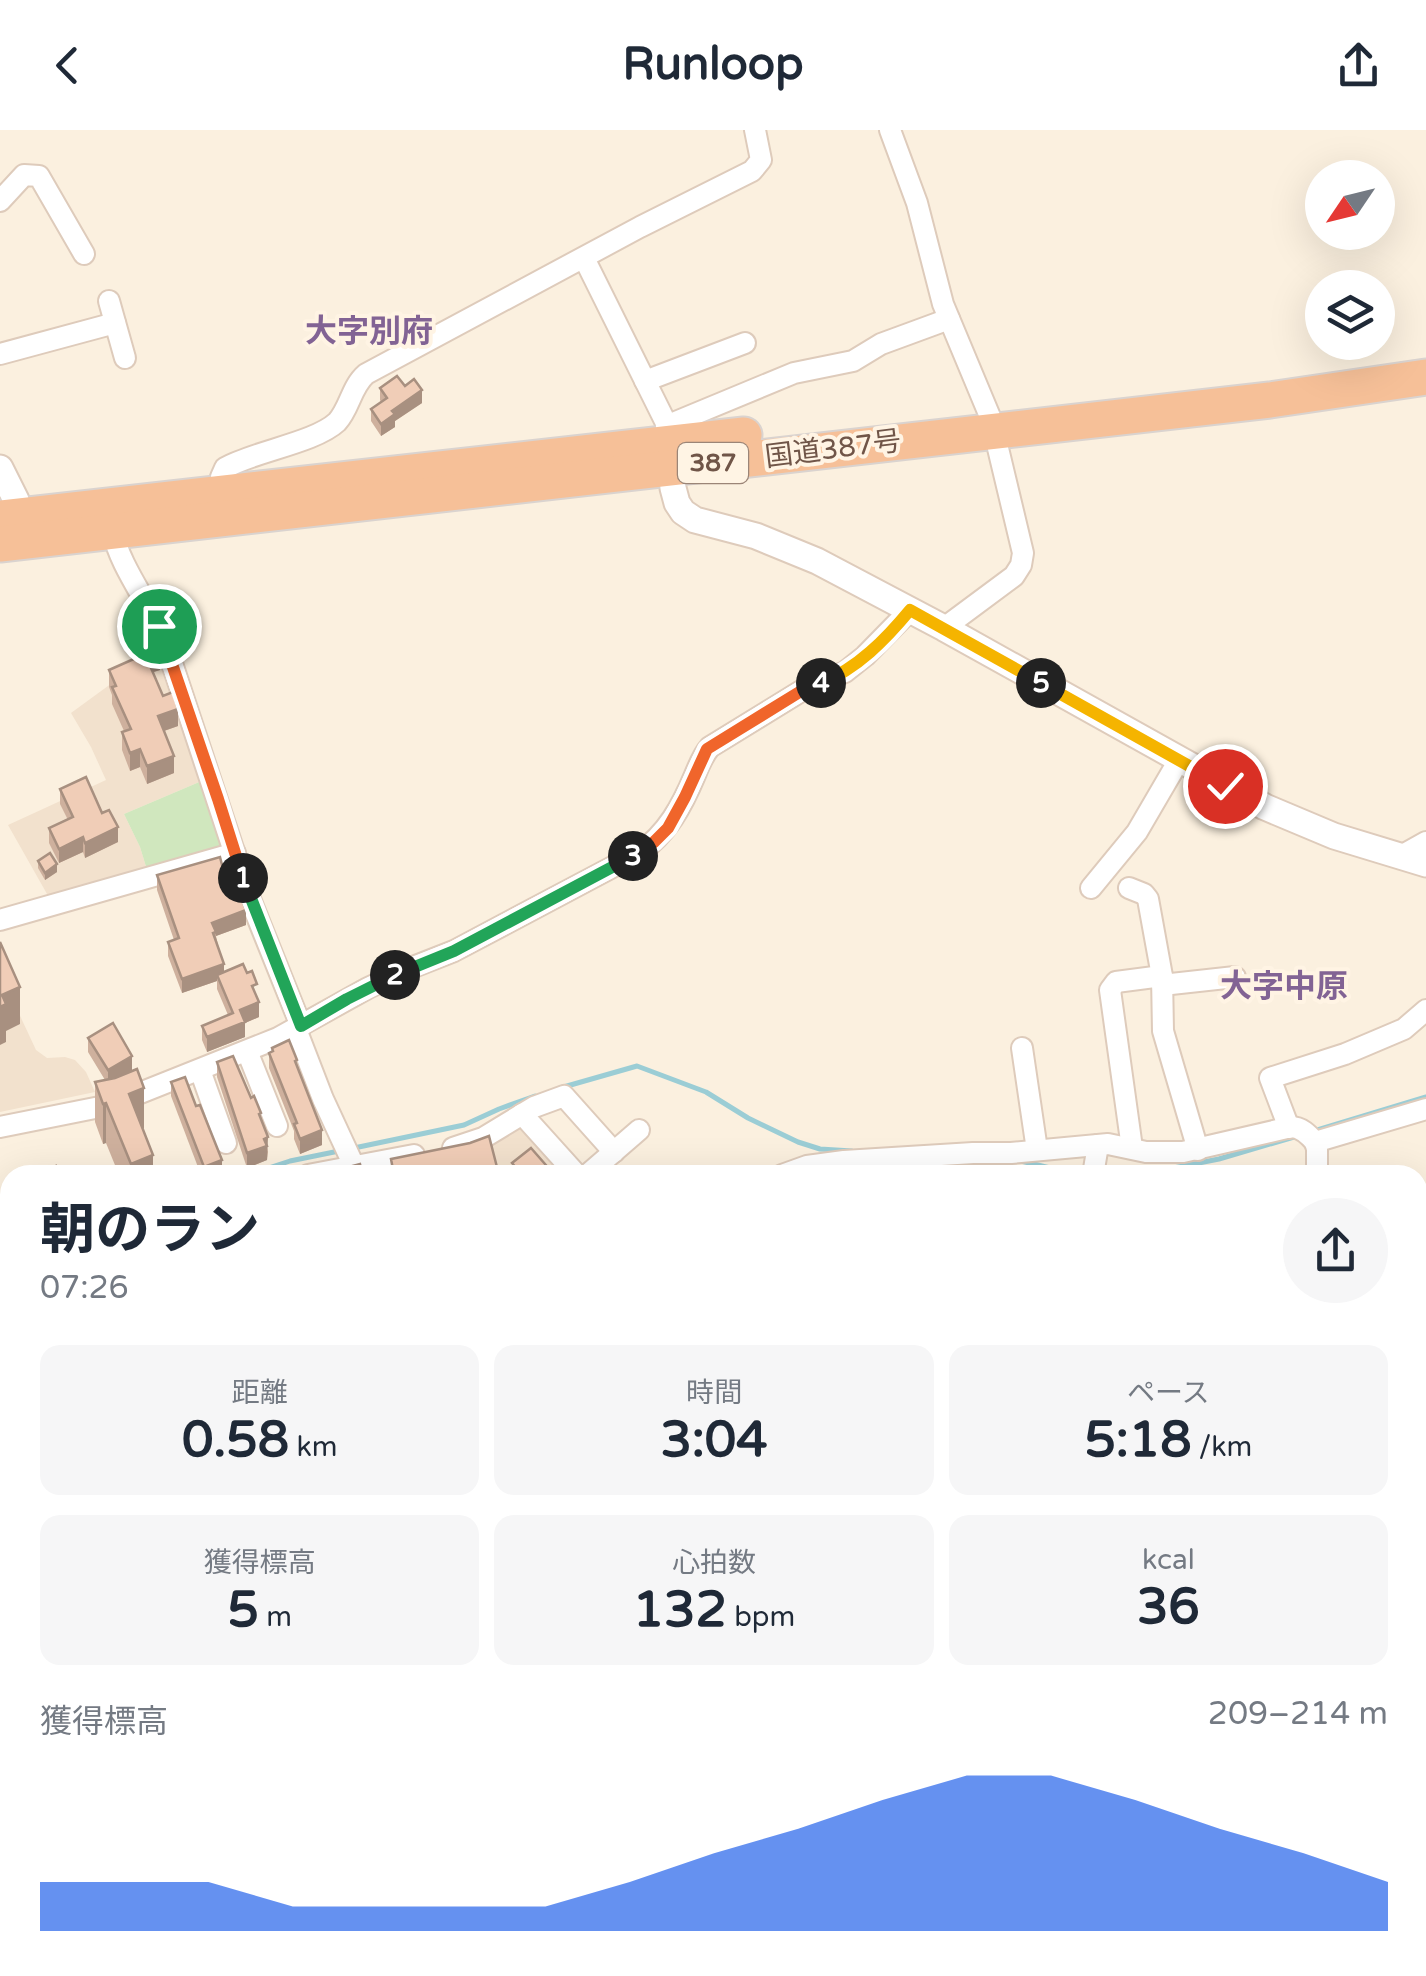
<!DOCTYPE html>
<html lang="ja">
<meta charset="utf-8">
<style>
:root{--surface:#fff;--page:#f6f6f7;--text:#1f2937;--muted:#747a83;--accent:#2563eb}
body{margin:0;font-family:"Varela Round","Noto Sans JP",sans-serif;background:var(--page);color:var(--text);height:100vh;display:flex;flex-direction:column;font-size:38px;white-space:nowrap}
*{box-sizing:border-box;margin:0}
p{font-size:32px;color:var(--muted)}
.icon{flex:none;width:55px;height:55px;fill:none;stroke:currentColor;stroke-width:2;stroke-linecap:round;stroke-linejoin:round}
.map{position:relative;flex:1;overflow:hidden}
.panel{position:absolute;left:0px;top:1035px;width:1428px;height:812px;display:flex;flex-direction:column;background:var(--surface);border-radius:30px 30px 0 0;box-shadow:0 10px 40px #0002}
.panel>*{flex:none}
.needle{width:65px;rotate:235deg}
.controls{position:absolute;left:1305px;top:30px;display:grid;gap:20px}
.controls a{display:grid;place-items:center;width:90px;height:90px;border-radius:50%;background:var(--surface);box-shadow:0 10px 40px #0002;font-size:50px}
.pin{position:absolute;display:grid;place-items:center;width:85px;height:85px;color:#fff;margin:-42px;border:5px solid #fff;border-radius:50%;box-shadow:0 2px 10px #0007}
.km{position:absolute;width:50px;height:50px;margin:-25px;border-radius:50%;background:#222;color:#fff;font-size:28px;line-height:50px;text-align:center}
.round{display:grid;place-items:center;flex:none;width:105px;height:105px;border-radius:52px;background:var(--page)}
.overview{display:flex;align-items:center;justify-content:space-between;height:170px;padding:0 40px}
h1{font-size:55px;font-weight:700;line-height:75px}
.metrics{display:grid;grid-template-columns:repeat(3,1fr);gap:15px;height:170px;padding:10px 40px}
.metrics div{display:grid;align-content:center;border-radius:20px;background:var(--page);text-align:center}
.metrics b{font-size:50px;font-weight:700}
.metrics small{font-size:28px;font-weight:400}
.metrics p{font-size:28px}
.chart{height:280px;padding:20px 40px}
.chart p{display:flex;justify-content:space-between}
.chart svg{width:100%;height:180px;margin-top:10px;fill:var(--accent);opacity:.7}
header{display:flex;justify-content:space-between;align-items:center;height:130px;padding:0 40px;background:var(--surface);font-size:45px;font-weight:700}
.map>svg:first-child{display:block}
.residential{fill:#f2e1cd}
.education{fill:#eddcf7}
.green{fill:#d0e7be}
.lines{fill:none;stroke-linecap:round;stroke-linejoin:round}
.stream{stroke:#9bcdd5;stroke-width:5}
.minor-casing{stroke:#decbbb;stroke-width:24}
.tertiary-casing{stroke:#decbbb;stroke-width:29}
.trunk-casing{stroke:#dad3cf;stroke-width:39}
.minor{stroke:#fff;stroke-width:20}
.tertiary{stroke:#fff;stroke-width:25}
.trunk{stroke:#f6c098;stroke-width:35}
.wall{fill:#ceb09d}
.shaded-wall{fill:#a89080}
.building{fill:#f0cdb7;stroke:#a89080;stroke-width:2.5}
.split-1-casing{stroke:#fff;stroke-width:20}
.split-2-casing{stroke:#fff;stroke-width:20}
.split-3-casing{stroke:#fff;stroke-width:20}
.split-4-casing{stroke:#fff;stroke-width:20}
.split-5-casing{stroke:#fff;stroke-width:20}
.split-6-casing{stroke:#fff;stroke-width:20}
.split-1{stroke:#f0652b;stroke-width:12}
.split-2{stroke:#22a559;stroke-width:12}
.split-3{stroke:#22a559;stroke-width:12}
.split-4{stroke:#f0652b;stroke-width:12}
.split-5{stroke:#f5b400;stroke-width:12}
.split-6{stroke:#f5b400;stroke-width:12}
.labels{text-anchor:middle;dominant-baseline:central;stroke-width:8;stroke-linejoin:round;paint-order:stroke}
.shield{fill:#fff4e4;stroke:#9b8577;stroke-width:2.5}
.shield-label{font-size:25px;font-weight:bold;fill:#705548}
.street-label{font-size:28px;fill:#705548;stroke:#fff4e4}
.quarter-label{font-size:32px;font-weight:bold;fill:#826394;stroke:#fff4e4}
</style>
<header><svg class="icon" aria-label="back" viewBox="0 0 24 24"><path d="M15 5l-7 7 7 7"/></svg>Runloop<svg class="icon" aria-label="share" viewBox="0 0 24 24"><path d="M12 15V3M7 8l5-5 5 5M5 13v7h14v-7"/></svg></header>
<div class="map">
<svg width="1426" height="1846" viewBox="0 0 1426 1846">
<rect width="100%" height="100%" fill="#fbf0df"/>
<!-- residential -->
<g class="residential">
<polygon points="160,518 204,650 124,684 140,717 148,743 51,771 8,695 106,650 91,617 71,583"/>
<polygon points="0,832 15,875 36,920 47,928 65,927 75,930 86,942 95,962 0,982"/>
<polygon points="513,998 522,998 562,1040 563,1045 342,1045 472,1018"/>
</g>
<!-- education -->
<polygon class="education" points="0,1387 10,1401 10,1838 98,1838 91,1846 0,1846"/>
<!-- green -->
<g class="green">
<polygon points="204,650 223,717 148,743 140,717 124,684"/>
<polygon points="0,1395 10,1409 10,1466 0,1471"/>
<polygon points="10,1496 10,1759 0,1742 0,1500"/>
</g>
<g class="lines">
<!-- stream -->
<g class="stream">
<polyline points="560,958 637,936 706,962 748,988 798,1012 820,1019 852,1021"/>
<polyline points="1314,1001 1426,967"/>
<polyline points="354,1018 464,995 499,979 535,966"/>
<polyline points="1021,1031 1071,1043 1089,1045"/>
<polyline points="248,1045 290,1031 339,1021"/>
<polyline points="1138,1045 1219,1029 1294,1007"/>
<polyline points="0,1263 10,1255"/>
<polyline points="1173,1846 1176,1838"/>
</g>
<!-- minor casing -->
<g class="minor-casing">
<g id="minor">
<polyline points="890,0 917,73 943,174 991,289 1023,423 1021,435 1014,446 944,498"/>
<polyline points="0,71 24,45 39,46 84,124"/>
<polyline points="584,128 666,293 669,307"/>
<polyline points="109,171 125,228"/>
<polyline points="0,224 115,193"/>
<polyline points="645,251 745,213"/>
<polyline points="666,296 794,243 853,231 881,214 949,189"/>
<path d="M222,363L221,347L225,338C255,321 314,313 337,292C350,278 351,257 366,244L640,97L752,41L761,30L755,0"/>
<path d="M113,402C119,435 149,473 163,506L248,764L301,896"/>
<polyline points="1401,726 1426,712"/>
<polyline points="1091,758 1137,702 1179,630"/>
<polyline points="1129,758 1144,764 1148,769 1162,846 1163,901 1198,1020"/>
<polyline points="0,790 235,723"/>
<polyline points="1162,855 1235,847"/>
<polyline points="296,899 323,969 354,1036"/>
<polyline points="1022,918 1037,1020"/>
<polyline points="247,921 277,996"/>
<polyline points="200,940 226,1013"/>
<polyline points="522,984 577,1045"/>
<path d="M0,997L110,975L278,908L368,858L408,839L454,821L639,723C667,704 682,676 695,645C699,635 703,625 710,617L806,558L845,542L865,526L910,480"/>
<polyline points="1289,998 1270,948 1345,924 1404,899 1426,880"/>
<polyline points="1315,1012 1317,1019 1317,1045"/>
<polyline points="453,1018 483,1008 534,977 564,966 614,1022"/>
<polyline points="1132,1018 1110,860 1116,852 1162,846"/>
<polyline points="308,1045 414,1025"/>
<polyline points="587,1045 639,1000"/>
<path d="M782,1045L807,1036L844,1031L973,1023H1011L1108,1014L1146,1022H1183L1291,997C1301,997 1308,1004 1315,1012L1426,979"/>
<polyline points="1093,1045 1098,1015"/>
<polyline points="1418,1214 1426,1212"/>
<polyline points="0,1281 10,1272"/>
<polyline points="0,1295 10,1306"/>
<polyline points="0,1484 10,1479"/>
<polyline points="1418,1667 1426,1668"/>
<polyline points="255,1838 262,1846"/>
<polyline points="587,1838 591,1846"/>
<polyline points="862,1838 870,1846"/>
<polyline points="385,1846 389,1838"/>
<polyline points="608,1846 621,1838"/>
</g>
</g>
<!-- tertiary casing -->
<g class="tertiary-casing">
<g id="tertiary">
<polyline points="670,323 673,358 677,373 683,382 695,390 756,406 817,431 944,498 1265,677 1334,706 1426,734"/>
<polyline points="0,338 16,370 20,402"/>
<polyline points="1418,1467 1426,1459"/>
<polyline points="1058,1846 1065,1838"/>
</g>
</g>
<!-- trunk casing -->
<g class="trunk-casing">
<g id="trunk">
<polyline points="0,388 744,305"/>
<polyline points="0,414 1270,270 1426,247"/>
</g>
</g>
<!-- minor -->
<use href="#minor" class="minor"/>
<!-- tertiary -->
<use href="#tertiary" class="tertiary"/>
<!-- trunk -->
<use href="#trunk" class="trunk"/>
</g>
<!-- wall -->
<g class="wall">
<polygon points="405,256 422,273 395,291 395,297 381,306 371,291 371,279 381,272 380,270 380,258"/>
<polygon points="145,524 160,540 152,542 178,596 164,601 174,643 147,654 140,637 130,641 122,620 122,602 124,601 112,574 112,565 109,557 109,540"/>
<polygon points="60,659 102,683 118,712 85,728 83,722 59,733 49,713 49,698 68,690 60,674"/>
<polygon points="38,731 57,742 45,750 38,738"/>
<polygon points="157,745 246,795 216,806 224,842 257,867 259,887 245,893 245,907 207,922 202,910 202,896 228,885 217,859 217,851 182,863 168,826 168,812 174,810 157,760"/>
<polygon points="88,908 132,940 144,998 143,999 153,1045 119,1045 106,1013 103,1014 95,992 95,952 105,950 88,922"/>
<polygon points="272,918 297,938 322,1015 300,1024 294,1009 294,1001 269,938 269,923 272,922"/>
<polygon points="217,932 246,959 261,990 268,1022 267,1030 247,1038 217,947"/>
<polygon points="171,952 196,976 222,1030 221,1045 201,1045 171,966"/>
<polygon points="512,1033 552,1045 512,1045"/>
<polygon points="0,1740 10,1758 4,1832 0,1826"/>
</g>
<!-- shaded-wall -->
<g class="shaded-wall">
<polygon points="422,260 422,273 395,291 395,297 381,306 381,294 392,281"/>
<polygon points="160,533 160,540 148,544 148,536"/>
<polygon points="178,579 178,596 158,603 158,586"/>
<polygon points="140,619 140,637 130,641 130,623"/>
<polygon points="174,626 174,643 147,654 147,636"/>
<polygon points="118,697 118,712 85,728 85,713"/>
<polygon points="83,707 83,722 59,733 59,719"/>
<polygon points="57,734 57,742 45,750 45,743"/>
<polygon points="246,780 246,795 216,806 212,793"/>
<polygon points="224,834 224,849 217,845 217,851 182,863 182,849"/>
<polygon points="20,857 20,894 6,901 6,912 0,915 0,877 2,865"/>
<polygon points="259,872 259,887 245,893 245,907 207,922 207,907 240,880"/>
<polygon points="132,926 132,940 108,955 108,940"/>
<polygon points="144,958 144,998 129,1004 129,964"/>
<polygon points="106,973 106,1013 103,1014 103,974"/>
<polygon points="322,1000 322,1015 300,1024 300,1009"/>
<polygon points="268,1007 267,1030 247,1038 247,1023"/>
<polygon points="153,1025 153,1045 131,1045 131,1034"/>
<polygon points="222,1030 222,1045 204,1045 204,1037"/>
<polygon points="9,1117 9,1131 2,1134 2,1119"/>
<polygon points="10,1150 10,1164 0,1168 0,1153"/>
<polygon points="7,1228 7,1242 0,1249 0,1234"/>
<polygon points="10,1806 10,1828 4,1832 4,1810"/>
</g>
<!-- building -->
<g class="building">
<polygon points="397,246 405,256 414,249 422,260 392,281 395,284 381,294 371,279 387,268 380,258"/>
<polygon points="154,517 160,533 150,536 145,523"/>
<polygon points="145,524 163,566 173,562 178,579 158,586 174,626 147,636 140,619 130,623 122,602 131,599 112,557 116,556 109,540"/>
<polygon points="86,647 102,683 109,680 118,697 85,713 83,707 59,719 49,698 73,687 60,659"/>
<polygon points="50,723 57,734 45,743 38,731"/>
<polygon points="220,727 222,735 228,733 246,780 212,793 216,802 213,803 224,834 182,849 168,812 179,808 157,745"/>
<polygon points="0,812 20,857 2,865 6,874 0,877"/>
<polygon points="243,834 247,843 252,841 257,854 252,856 259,872 240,880 245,892 207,907 202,896 233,883 217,845"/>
<polygon points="113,893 132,926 108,940 88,908"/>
<polygon points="289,910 297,930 295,931 322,1000 300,1009 294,994 297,993 269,923 273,921 272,918"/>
<polygon points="233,926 251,968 254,966 261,983 259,984 268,1007 264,1009 267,1016 247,1023 217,932"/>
<polygon points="137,939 144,958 129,964 153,1025 131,1034 106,973 103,974 95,952 115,948"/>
<polygon points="185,947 196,976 200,975 222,1030 204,1037 171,952"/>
<polygon points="489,1006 499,1045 394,1045 391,1029 470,1013"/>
<polygon points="531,1018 552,1042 548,1045 522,1045 512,1033"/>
<polygon points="360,1034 363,1045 301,1045 321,1042 322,1044"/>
<polygon points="56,1036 59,1045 76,1039 78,1045 44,1045 43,1041"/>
<polygon points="3,1097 9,1117 2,1119 10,1144 10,1150 0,1153 0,1098"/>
<polygon points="0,1219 7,1228 0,1234"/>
<polygon points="0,1740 10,1758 10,1806 4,1810 0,1804"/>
</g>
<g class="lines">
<!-- split-1 casing -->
<g class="split-1-casing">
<polyline id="split-1" points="159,496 218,669 243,748"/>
</g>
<!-- split-2 casing -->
<g class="split-2-casing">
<polyline id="split-2" points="243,748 301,896 347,869 395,845"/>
</g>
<!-- split-3 casing -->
<g class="split-3-casing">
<polyline id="split-3" points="395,845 454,821 633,726"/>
</g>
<!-- split-4 casing -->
<g class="split-4-casing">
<polyline id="split-4" points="633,726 654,712 668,698 685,667 707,619 806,558 821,553"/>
</g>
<!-- split-5 casing -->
<g class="split-5-casing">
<path id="split-5" d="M821,553C857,539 886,509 910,480L1041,553"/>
</g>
<!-- split-6 casing -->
<g class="split-6-casing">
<polyline id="split-6" points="1041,553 1225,656"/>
</g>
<!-- split-1 -->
<use href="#split-1" class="split-1"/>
<!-- split-2 -->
<use href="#split-2" class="split-2"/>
<!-- split-3 -->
<use href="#split-3" class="split-3"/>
<!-- split-4 -->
<use href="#split-4" class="split-4"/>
<!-- split-5 -->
<use href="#split-5" class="split-5"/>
<!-- split-6 -->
<use href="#split-6" class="split-6"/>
</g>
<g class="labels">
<!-- shield labels -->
<rect class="shield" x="678" y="313" width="70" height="40" rx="8"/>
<g class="shield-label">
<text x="713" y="333">387</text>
</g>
<!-- street labels -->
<g class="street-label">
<text transform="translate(833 319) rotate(-7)">国道387号</text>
</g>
<!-- quarter labels -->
<g class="quarter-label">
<text x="369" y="202">大字別府</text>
<text x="1284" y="857">大字中原</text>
</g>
</g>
</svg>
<div class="controls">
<a><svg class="needle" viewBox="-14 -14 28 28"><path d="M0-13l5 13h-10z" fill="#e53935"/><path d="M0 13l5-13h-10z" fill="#747a83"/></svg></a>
<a><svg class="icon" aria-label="layers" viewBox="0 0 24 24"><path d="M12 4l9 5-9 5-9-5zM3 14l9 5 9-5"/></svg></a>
</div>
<div class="pin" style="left:159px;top:496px;background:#1e9e55"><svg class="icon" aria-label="arrive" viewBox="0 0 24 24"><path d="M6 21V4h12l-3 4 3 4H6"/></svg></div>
<div class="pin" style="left:1225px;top:656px;background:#d93025"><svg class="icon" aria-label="check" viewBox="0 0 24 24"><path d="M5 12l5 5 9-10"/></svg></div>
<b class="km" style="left:243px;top:748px">1</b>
<b class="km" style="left:395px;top:845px">2</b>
<b class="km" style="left:633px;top:726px">3</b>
<b class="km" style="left:821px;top:553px">4</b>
<b class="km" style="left:1041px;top:553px">5</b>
<section class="panel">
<div class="overview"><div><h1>朝のラン</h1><p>07:26</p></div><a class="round"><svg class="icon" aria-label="share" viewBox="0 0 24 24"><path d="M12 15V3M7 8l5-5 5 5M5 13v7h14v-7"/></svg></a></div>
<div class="metrics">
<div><p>距離</p><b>0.58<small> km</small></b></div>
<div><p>時間</p><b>3:04</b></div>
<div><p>ペース</p><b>5:18<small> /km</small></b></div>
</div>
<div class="metrics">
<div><p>獲得標高</p><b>5<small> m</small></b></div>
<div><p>心拍数</p><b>132<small> bpm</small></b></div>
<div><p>kcal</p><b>36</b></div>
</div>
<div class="chart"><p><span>獲得標高</span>209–214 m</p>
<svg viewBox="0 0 160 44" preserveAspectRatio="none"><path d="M0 44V32L10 32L20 32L30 38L40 38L50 38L60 38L70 32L80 25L90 19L100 12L110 6L120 6L130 12L140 19L150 25L160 32V44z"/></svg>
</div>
</section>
</div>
